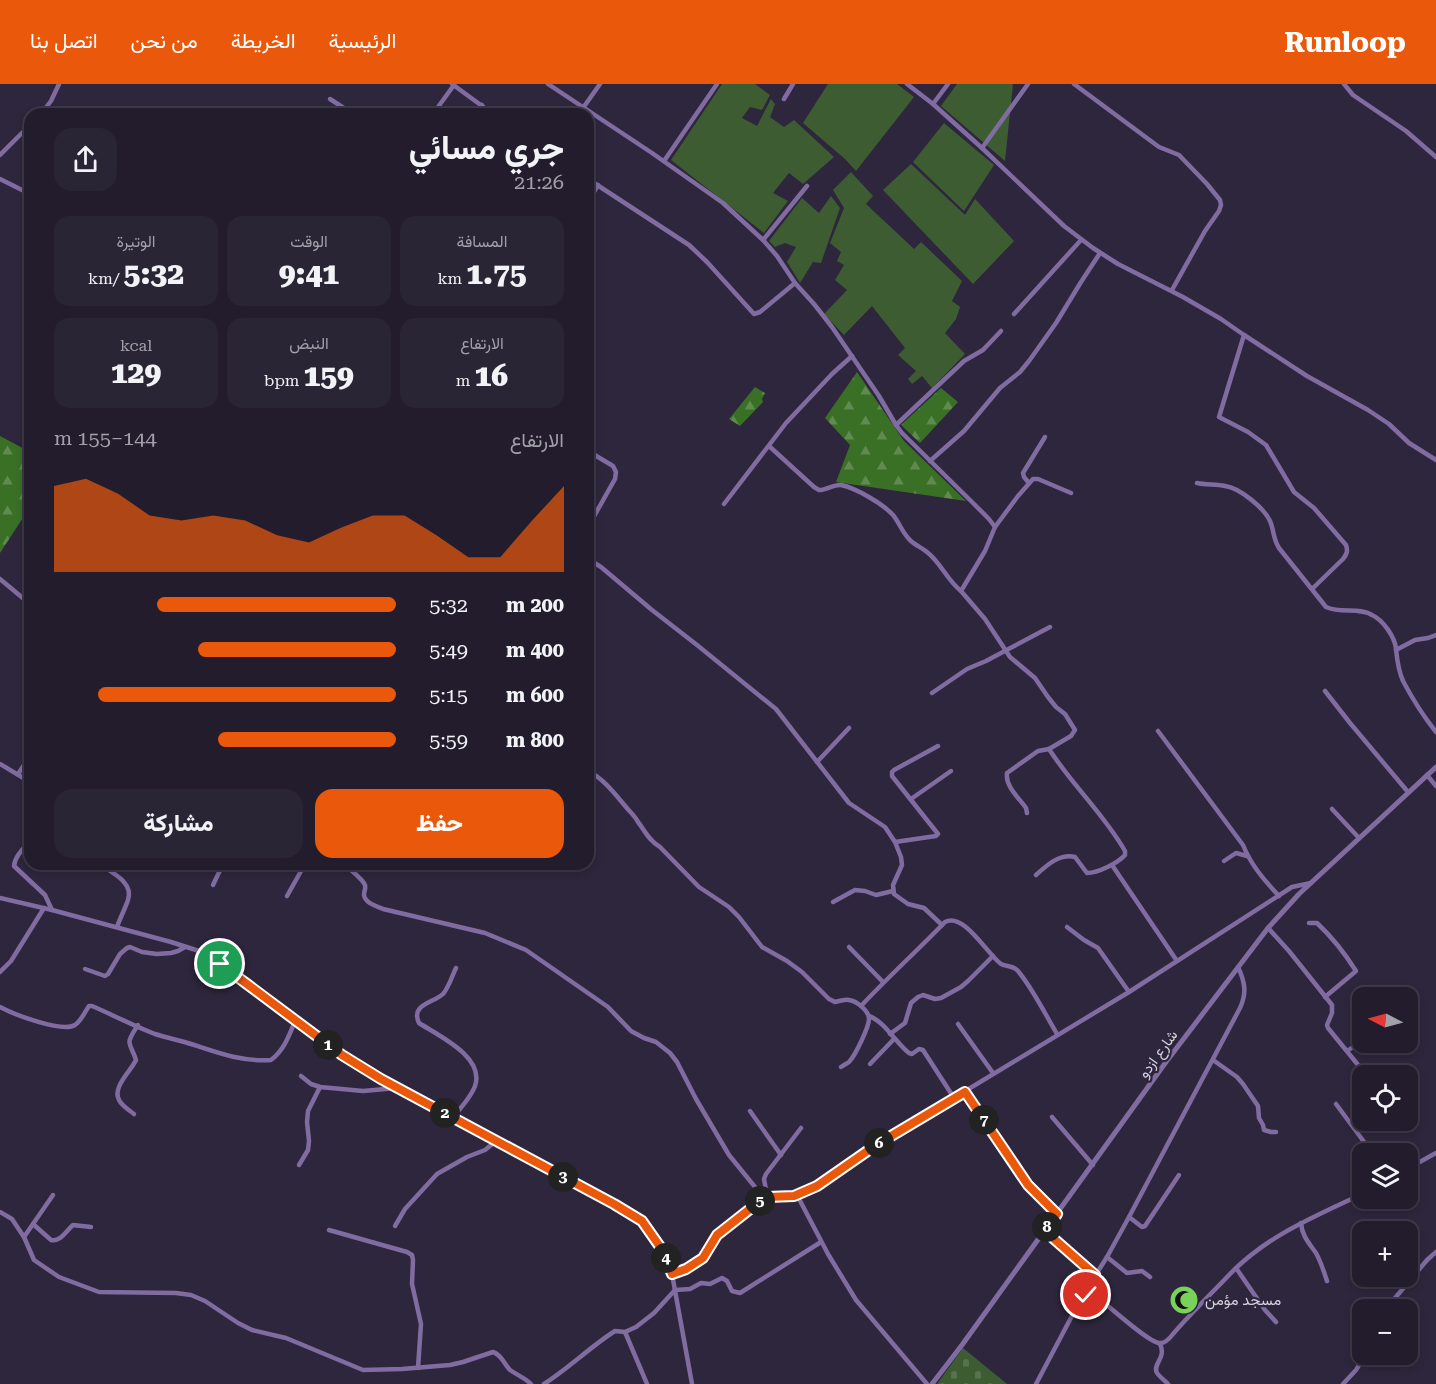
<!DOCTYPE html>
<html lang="ar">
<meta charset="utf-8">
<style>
:root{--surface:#221c2d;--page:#2a2535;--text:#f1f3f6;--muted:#a2a1aa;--line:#3f3a49;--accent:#ea580c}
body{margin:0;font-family:"Roboto Serif",Vazirmatn,serif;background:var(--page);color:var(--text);direction:rtl;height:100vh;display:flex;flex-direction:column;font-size:22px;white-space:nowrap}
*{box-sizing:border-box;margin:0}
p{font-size:20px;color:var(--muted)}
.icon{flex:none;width:33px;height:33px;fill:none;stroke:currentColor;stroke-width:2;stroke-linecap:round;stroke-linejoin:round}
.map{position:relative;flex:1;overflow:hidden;direction:ltr}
.sheet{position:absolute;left:24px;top:24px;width:570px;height:762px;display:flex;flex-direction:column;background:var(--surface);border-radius:18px;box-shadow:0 3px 9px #0003,0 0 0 2px var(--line);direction:rtl}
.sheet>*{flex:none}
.needle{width:39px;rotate:276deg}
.buttons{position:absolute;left:1352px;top:903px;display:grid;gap:12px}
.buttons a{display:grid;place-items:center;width:66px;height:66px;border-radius:12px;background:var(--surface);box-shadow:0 3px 9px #0003,0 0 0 2px var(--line);font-size:30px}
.pin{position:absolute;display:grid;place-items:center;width:51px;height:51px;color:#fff;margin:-26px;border:3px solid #fff;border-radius:50%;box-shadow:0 2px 6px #0007}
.km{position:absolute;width:30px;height:30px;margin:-15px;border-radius:50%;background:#222;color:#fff;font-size:16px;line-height:30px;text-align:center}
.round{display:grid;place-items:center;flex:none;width:63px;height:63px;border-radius:18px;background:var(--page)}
.headline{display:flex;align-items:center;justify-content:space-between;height:102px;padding:0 30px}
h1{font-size:33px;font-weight:800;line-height:45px}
.stats{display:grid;grid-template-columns:repeat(3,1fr);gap:9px;height:102px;padding:6px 30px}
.stats div{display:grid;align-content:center;border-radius:15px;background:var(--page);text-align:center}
.stats b{font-size:30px;font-weight:800}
.stats small{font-size:16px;font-weight:400}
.stats p{font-size:16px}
.chart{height:168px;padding:12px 30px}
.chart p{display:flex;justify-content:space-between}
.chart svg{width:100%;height:108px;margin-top:6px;fill:var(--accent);opacity:.7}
.primary-button{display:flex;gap:12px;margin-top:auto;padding:12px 30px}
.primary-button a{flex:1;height:69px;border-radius:18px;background:var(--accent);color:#fff;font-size:24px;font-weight:800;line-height:69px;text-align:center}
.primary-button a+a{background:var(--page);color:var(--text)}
ul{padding:0 30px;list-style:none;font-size:20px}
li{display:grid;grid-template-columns:96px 72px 1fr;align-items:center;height:45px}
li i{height:15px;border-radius:8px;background:var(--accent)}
header{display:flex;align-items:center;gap:36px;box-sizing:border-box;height:84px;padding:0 30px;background:var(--accent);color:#fff}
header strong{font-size:28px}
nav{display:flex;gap:33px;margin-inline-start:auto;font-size:21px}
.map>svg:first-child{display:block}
.grass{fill:#3d5c32}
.forest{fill:url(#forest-firs)}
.cemetery{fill:url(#cemetery-stones)}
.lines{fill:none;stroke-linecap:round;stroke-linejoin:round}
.minor{stroke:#806ca1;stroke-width:4.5}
.tertiary{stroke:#806ca1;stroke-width:5}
.route-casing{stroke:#fff;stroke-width:12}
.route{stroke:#ea580c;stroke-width:8}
.labels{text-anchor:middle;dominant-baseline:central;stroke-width:4.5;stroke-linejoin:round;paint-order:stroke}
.street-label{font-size:15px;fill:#d6d1e0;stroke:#2e263c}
.poi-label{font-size:15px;fill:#d6d1e0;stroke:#2e263c;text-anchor:start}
</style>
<header>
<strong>Runloop</strong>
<nav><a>الرئيسية</a><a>الخريطة</a><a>من نحن</a><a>اتصل بنا</a></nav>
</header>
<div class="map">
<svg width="1436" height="1300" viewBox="0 0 1436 1300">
<defs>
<pattern id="forest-firs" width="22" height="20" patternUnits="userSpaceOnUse" patternTransform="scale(1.5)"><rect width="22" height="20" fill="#3a7026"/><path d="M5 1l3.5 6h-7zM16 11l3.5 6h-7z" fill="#5f8a50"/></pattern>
<pattern id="cemetery-stones" width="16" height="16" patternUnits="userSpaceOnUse" patternTransform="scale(1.5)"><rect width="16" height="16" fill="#3d5c32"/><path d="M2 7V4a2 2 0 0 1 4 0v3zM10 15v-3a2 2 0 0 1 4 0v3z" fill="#58724f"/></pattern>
</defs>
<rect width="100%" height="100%" fill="#2e263c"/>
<!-- grass -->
<g class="grass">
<polygon points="722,0 755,0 770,11 762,26 750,23 742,34 757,42 771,15 775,20 770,33 784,43 794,36 834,73 803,100 789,89 773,109 788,117 764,149 671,76"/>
<polygon points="828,0 897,0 914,13 856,87 845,75 803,39"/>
<polygon points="957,0 1013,0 1005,77 941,22"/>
<polygon points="944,39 994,81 964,127 913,78"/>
<polygon points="911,80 965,131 975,115 1014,157 973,200 883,106"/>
<polygon points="851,88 873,112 866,120 914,165 921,158 962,197 952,217 960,223 956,235 945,249 965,270 932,304 922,292 912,300 908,295 916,287 898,271 905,264 872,222 844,251 824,230 847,206 835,196 844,181 837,177 841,168 830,159 844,124 833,106"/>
<polygon points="831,112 840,124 821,179 813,178 800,199 787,178 796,163 785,159 775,163 769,157 802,114 819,129"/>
</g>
<!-- forest -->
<g class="forest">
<polygon points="857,288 904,357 966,417 836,398 850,361 825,334"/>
<polygon points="755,303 765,309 762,315 763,318 740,342 729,335"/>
<polygon points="941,304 958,318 920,359 901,341"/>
<polygon points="0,352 30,368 30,423 0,469"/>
</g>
<!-- cemetery -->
<polygon class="cemetery" points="963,1264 1007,1300 937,1300"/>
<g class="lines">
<!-- minor -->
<g class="minor">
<polyline points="452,0 493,30"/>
<path d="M548,0L652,69L723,119L763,156L777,172L795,199L814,220L832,243L879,312L896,341L902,349L973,419L989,435L995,443L985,467L961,507L985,535L1010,573L1035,594L1048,613L1056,623L1065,630L1075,646L1071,652L1049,665C1072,701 1104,730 1125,767V771C1118,779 1098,789 1087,789L1075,773C1060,769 1047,781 1036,791"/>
<polyline points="907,0 933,20 982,64 1064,142 1093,164 1118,180 1183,213 1221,235 1244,251 1307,292 1368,326 1389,340 1409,359 1436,376"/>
<polyline points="1074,0 1159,63 1179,71 1207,100 1220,116 1221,121 1219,127 1205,147 1172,206"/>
<polyline points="1344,0 1353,11 1406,47 1436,73"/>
<polyline points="330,15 353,30"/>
<polyline points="784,15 793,0"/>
<polyline points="933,20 948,0"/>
<polyline points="583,24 600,0"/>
<polyline points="41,30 51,17 59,0"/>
<polyline points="433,30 454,1"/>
<polyline points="475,30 482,21"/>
<polyline points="982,64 1028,0"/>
<polyline points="0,71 30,41"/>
<polyline points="664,77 717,0"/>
<polyline points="0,95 30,110"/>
<polyline points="588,95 689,161 707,178 754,230 760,228 795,199"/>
<polyline points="588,118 598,101"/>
<polyline points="763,156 807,102"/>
<polyline points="1014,230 1081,156"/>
<path d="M1244,251L1219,333L1248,348L1266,361L1294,408L1314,424L1346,461C1348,467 1347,470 1343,475L1312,505"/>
<polyline points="896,341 964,277 983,266 1001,247"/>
<path d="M769,362L814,403L819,406C827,406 834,400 841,401C856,404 883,420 893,431C899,438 902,448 909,455C914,461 921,463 927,468C941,479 947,496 961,507"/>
<polyline points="588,367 613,382 616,388 615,395 588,443"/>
<polyline points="930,377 964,347 1000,304 1020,288 1029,277 1056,239 1081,198 1100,169"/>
<polyline points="1029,399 1024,393 1023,389 1045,353"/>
<path d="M1197,399C1206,401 1216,400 1225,402C1240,404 1264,424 1270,437C1274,446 1273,455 1279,464L1326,523C1341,530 1359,523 1372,531C1383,536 1395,553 1396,565C1397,575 1398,586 1403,597C1412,614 1424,633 1436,648"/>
<polyline points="724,420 786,339 832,290 852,272"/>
<polyline points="995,443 1018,412 1033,395 1038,395 1071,409"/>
<polyline points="588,475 601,483 652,526 697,561 776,625 849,719 885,743 895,758 901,773 902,781 893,801 894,810 908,820 924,824 942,841"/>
<polyline points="0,495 30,520"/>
<polyline points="1396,566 1415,556 1428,554 1436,551"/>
<polyline points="1325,607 1350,639 1408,708"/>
<polyline points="932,609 967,585 986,577 1050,543"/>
<path d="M1158,647L1243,761C1251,781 1264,796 1279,812"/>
<polyline points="817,678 849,644"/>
<polyline points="0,680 30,698"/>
<path d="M588,687C604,695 615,710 626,723C630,728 635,732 638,738C645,747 649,757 660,763L699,803L729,823L739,833L762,863L787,877L802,888L829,915L835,918C839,917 845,915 849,916C857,917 869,927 869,935C869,943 855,972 849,978C846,980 844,981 841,983"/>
<polyline points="18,690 30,672"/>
<polyline points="1427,691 1436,702"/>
<polyline points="911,715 951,687"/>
<polyline points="1332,725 1359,754"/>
<path d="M1027,729L1026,724C1019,714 1005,702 1007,689L1038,667L1049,665"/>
<path d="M30,757C24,764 15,772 14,782L45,811L52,826"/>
<polyline points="895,758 936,752 938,750 892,692 892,688 894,686 938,662"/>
<polyline points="1224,777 1236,769 1247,772"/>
<path d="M99,780C111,788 134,798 128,816C125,825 120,834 117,843"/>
<path d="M344,780C349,785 363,795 365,801C366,806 364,806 364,811C365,819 376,822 383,825L485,849L526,866L608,923L631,947L644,954L656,958L670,969L677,978L696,1015L729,1071L764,1114"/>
<polyline points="1112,781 1177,877"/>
<polyline points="213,801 223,780"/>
<polyline points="287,812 305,780"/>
<polyline points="0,814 52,826 171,858 199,867 240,894 295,937 342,971 381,995 614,1120 642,1137 663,1167 672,1190 692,1300"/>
<polyline points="833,818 855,806 865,807 876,811 893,807"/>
<path d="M1309,839H1317C1334,855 1344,868 1356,887L1325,913"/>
<polyline points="1067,843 1084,856 1098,864 1129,908"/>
<polyline points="1268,844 1289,867 1332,921 1332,929 1327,941 1328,944 1363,987 1369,992"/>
<polyline points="849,863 883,898"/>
<polyline points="85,885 105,892 108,890 120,870 127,864 130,863 142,868 157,870 171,869 178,867 185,863"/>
<polyline points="0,888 11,877 44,824"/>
<path d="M861,922C888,893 917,867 945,838C964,828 987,870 1001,880C1007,883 1013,881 1018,887C1033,905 1045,930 1057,950"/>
<path d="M0,923C13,930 62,949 75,941C81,937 85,928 89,922H92C113,931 134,942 155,950C167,954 179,956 191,960C218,969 242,978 271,976C284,966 289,952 295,937"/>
<path d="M869,932C884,937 896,959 909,969L912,970L919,965L923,966L954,1014"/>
<polyline points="958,940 993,989"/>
<polyline points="890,950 905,939 911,919 918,913 923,911 935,915 941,914 961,903 968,897 993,872"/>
<polyline points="1347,967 1362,957"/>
<polyline points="1213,976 1237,993 1243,1000 1258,1022 1259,1034 1263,1041 1264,1046 1271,1048 1276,1048"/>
<polyline points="870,980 894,955"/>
<polyline points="301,992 311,1000 320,1003 363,1007 397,1004"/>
<polyline points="965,1008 1028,1101 1057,1130"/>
<polyline points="1336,1020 1373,1070"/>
<polyline points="750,1027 781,1071"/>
<path d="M134,1030C129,1026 122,1022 119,1016C112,1003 131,987 136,976C130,957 124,962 138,941"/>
<path d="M453,1033C461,1024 471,1013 475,1002C485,973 439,952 419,939C410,920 434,919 443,910C449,903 452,892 456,884"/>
<polyline points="1052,1033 1093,1081"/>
<polyline points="299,1081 308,1066 309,1057 307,1038 308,1027 320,1003"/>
<polyline points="1407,1085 1436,1069"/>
<polyline points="761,1111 766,1106 764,1095 766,1090 801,1044"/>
<polyline points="797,1111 828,1170 856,1216 927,1300"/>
<path d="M0,1128L12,1135L24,1153L34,1176L59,1193L99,1208L176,1209L191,1211L205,1217L238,1239L252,1246L286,1254L363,1286L402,1285L450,1281L463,1278L493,1268C502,1271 504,1280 510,1286C517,1291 525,1294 531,1300"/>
<polyline points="1129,1133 1142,1143 1145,1142 1179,1091"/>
<path d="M1301,1139C1302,1152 1309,1159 1316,1169C1321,1178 1324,1188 1327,1197"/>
<path d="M33,1140L51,1156C61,1158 66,1147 73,1141L91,1143"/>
<polyline points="395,1142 405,1125 437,1090 467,1073 485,1066 496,1057"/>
<polyline points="329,1146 375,1159 407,1168 412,1171 413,1176 412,1200 421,1240 418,1284"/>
<polyline points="1045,1147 1095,1191"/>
<polyline points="24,1153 53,1111"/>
<polyline points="1107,1173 1127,1189 1142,1187 1150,1193"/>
<polyline points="1236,1184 1265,1226 1276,1238"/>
<polyline points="672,1190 686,1185 703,1174 717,1151 764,1114 768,1113 794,1112 817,1102 876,1061 1129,908 1292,803 1311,799"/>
<path d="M1083,1211H1089L1097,1213C1109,1222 1148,1258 1159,1259C1165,1260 1170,1254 1173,1250C1191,1229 1211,1210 1230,1190C1268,1151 1314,1133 1362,1110"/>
<polyline points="1385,1226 1427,1176 1436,1168"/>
<polyline points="625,1248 647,1300"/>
<path d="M1160,1260C1167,1274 1152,1280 1157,1289C1160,1293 1165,1297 1168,1300"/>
<path d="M544,1300C569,1284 590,1263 615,1247L625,1248L636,1243L654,1229L675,1206L690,1205L701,1199L710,1200L722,1194L727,1197L732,1207L740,1209L821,1158"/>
<path d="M1036,1300L1083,1211L1107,1173L1129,1133L1240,924C1247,909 1245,898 1238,883"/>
<polyline points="1343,1300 1356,1286 1366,1270"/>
</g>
<!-- tertiary -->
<polyline class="tertiary" points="932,1300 962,1261 1166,978 1268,844 1299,810 1436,683"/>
</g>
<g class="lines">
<!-- route casing -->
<g class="route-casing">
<polyline id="route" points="220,880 342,971 381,995 614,1120 642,1137 663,1167 672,1190 686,1185 703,1174 717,1151 764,1114 768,1113 794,1112 817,1102 876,1061 965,1008 1028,1101 1057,1130 1045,1147 1095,1191 1083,1211 1086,1211"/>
</g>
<!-- route -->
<use href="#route" class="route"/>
</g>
<!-- icons -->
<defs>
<g id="mosque-disc" transform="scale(1.5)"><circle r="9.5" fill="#78d158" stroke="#2e263c"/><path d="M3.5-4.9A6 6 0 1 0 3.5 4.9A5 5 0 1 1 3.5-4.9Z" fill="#111"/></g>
</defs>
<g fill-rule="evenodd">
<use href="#mosque-disc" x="1184" y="1216"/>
</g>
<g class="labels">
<!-- street labels -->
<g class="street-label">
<text transform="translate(1158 970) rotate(-54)">شارع ازدو</text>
</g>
<!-- poi labels -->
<g class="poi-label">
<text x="1205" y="1216">مسجد مؤمن</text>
</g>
</g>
</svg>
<div class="buttons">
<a><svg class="needle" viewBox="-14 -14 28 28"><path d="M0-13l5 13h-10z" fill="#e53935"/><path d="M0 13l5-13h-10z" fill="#a2a1aa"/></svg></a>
<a><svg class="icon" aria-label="locate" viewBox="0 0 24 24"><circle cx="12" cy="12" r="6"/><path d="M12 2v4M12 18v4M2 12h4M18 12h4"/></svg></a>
<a><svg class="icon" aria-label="layers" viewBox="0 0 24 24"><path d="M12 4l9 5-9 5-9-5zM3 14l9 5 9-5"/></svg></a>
<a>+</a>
<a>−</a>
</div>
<div class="pin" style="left:220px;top:880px;background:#1e9e55"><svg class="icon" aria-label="arrive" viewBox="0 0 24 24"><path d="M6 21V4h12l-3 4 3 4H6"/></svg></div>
<div class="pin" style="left:1086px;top:1211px;background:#d93025"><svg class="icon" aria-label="check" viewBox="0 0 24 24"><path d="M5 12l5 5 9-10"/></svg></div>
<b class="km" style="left:328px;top:961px">1</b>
<b class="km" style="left:445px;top:1029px">2</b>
<b class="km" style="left:563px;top:1093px">3</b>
<b class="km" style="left:666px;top:1174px">4</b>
<b class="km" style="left:760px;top:1117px">5</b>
<b class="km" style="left:879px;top:1059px">6</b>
<b class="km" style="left:984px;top:1036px">7</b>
<b class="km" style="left:1047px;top:1143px">8</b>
<section class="sheet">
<div class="headline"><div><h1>جري مسائي</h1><p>21:26</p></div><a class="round"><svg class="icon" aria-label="share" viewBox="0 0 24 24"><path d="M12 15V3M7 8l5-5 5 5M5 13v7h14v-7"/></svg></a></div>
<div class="stats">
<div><p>المسافة</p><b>1.75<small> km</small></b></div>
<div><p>الوقت</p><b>9:41</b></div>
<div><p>الوتيرة</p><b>5:32<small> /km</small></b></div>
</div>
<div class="stats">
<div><p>الارتفاع</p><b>16<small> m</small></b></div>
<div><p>النبض</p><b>159<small> bpm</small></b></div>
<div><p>kcal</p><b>129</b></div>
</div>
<div class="chart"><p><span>الارتفاع</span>144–155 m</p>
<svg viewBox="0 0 160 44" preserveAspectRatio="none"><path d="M0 44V9L10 6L20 12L30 21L40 23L50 21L60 23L70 29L80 32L90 26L100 21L110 21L120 29L130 38L140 38L150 23L160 9V44z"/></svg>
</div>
<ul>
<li><b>200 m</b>5:32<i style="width:70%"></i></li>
<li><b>400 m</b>5:49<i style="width:58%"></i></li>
<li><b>600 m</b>5:15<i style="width:87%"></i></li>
<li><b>800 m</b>5:59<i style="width:52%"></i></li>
</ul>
<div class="primary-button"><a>حفظ</a><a>مشاركة</a></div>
</section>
</div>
